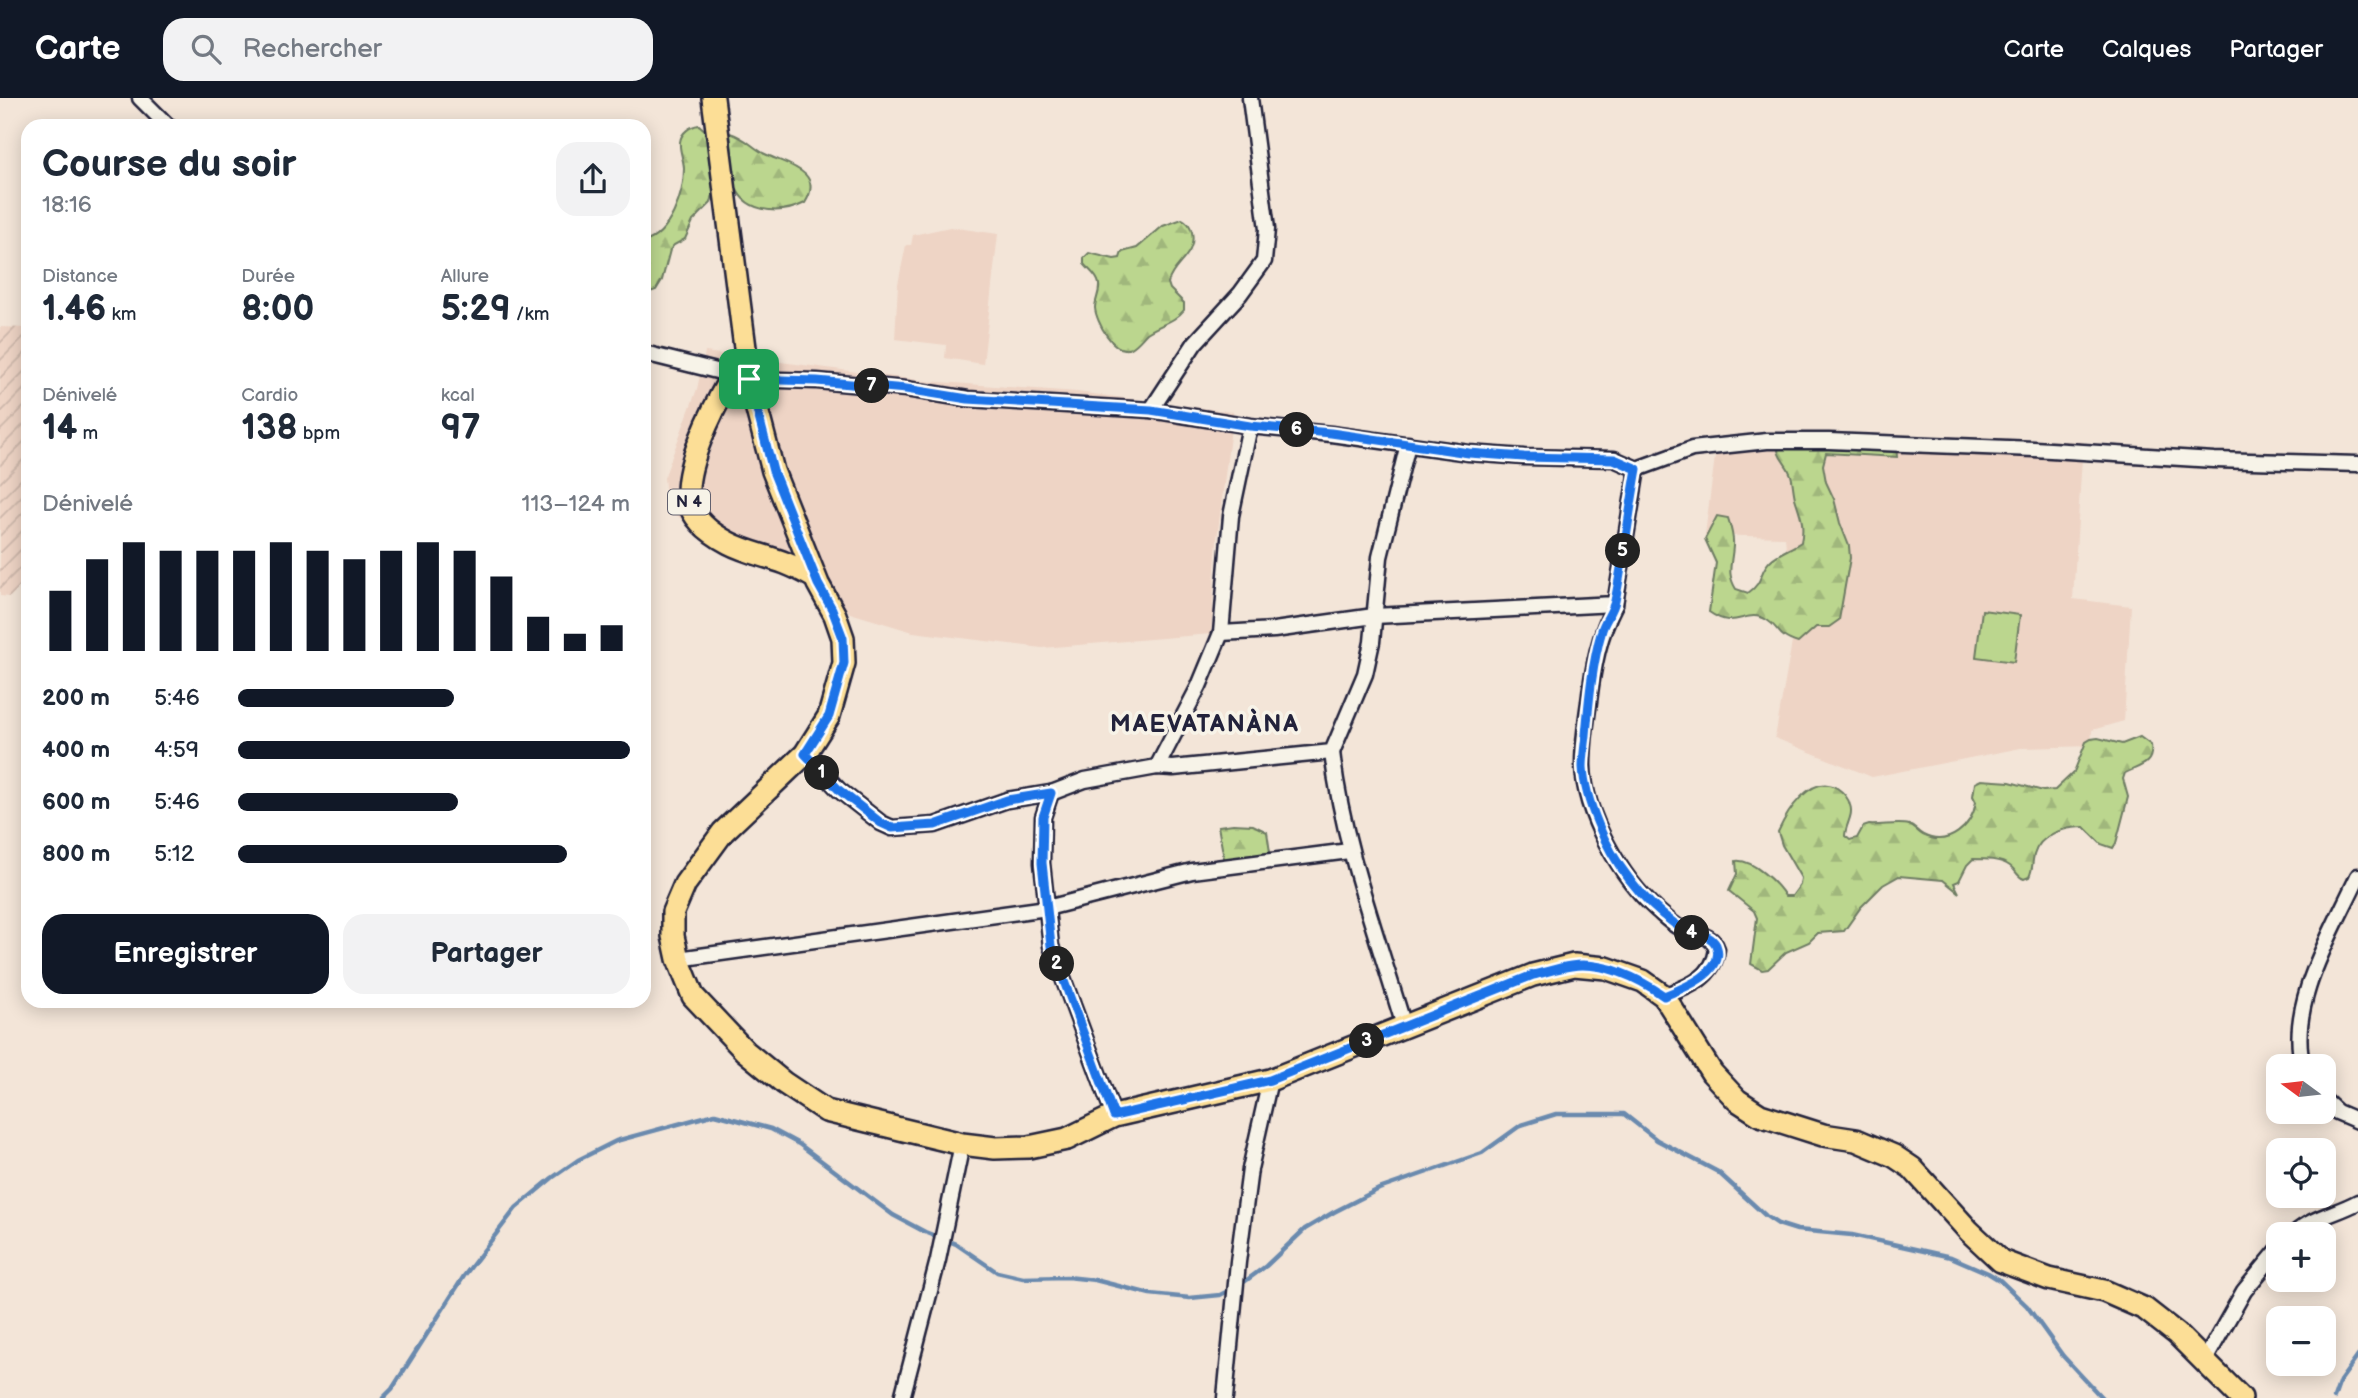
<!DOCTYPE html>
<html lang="fr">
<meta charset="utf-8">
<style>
:root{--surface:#fff;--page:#f2f2f3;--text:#1f2937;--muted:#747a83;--accent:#111827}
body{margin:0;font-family:"Balsamiq Sans",sans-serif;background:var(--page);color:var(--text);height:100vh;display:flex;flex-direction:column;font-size:26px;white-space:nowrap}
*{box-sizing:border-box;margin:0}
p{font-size:23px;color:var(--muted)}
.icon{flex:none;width:38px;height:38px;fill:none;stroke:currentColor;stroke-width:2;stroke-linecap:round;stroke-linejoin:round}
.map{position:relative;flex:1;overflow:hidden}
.drawer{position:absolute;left:21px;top:21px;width:630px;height:889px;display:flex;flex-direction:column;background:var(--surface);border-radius:21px;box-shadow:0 4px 18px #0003}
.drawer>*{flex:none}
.needle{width:46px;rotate:285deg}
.fabs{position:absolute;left:2266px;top:956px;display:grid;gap:14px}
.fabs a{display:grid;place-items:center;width:70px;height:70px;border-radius:14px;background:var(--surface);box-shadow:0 4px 18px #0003;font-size:35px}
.pin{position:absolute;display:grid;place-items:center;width:60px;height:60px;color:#fff;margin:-30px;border-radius:14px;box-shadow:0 4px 10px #0006}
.km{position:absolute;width:35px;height:35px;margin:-18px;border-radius:50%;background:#222;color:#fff;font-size:19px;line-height:35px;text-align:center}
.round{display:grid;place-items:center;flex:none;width:74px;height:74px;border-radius:21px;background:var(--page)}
.summary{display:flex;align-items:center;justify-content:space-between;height:119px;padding:0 21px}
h1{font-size:38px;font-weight:700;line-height:52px}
.stats{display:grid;grid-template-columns:repeat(3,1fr);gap:10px;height:119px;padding:7px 21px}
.stats div{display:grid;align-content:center}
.stats b{font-size:35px;font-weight:700}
.stats small{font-size:19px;font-weight:400}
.stats p{font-size:19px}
.chart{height:196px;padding:14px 21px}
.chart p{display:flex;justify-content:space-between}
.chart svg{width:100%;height:126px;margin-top:7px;stroke:var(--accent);stroke-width:6}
.button{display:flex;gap:14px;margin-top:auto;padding:14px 21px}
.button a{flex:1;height:80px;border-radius:21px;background:var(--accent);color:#fff;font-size:28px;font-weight:700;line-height:80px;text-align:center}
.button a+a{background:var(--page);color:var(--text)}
ul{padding:0 21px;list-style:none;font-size:23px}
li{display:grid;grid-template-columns:112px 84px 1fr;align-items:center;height:52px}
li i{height:18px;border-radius:9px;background:var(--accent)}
header{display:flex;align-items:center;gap:42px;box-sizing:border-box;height:98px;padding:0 35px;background:var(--accent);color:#fff}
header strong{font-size:33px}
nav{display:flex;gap:38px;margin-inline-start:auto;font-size:24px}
.search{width:490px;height:63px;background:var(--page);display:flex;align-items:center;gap:18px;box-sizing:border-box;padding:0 24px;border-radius:21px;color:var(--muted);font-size:26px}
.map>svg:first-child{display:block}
.built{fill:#eed4c5}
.industrial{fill:url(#industrial-furrows)}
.forest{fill:url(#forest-firs);stroke:#6e7c64;stroke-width:2}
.garden{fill:#bbd68e;stroke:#6e7c64;stroke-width:2}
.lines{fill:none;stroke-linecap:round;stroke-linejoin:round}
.stream{stroke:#6b8aae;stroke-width:4.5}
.street-casing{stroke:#22223b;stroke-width:19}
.primary-casing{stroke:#22223b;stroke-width:26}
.street{stroke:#f7f3e8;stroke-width:14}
.primary{stroke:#fcde96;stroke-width:21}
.route-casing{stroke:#fff;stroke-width:14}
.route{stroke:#1a73e8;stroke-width:9}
.labels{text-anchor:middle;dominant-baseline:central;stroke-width:7;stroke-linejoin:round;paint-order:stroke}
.shield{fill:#f7f3e8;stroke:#62616f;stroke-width:2}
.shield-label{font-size:16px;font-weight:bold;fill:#22223b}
.district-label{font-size:24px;font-weight:bold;letter-spacing:2px;fill:#22223b;stroke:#f7f3e8}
</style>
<header>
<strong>Carte</strong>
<div class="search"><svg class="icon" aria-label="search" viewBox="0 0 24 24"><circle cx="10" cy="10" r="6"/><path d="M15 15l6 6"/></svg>Rechercher</div>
<nav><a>Carte</a><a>Calques</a><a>Partager</a></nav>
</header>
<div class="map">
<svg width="2358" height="1300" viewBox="0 0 2358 1300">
<defs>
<pattern id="industrial-furrows" width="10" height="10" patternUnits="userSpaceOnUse" patternTransform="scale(1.75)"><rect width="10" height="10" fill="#eed4c5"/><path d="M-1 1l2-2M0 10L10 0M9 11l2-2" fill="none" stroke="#ccb6aa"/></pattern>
<pattern id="forest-firs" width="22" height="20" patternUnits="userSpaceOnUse" patternTransform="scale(1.75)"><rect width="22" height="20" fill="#bbd68e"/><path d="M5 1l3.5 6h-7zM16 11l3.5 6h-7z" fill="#a0b77b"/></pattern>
</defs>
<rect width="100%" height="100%" fill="#f3e5d8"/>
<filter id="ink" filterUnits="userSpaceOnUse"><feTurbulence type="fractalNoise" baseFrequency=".0143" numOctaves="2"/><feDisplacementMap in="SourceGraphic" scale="14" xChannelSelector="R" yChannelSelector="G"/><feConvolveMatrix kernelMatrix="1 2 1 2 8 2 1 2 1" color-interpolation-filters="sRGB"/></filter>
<g filter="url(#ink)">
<!-- built -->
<g class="built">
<polygon points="950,129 998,136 983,266 945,260 946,247 895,241 898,186 906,147 911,147 913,137"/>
<polygon points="705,254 926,283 1077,294 1233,314 1217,441 1211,536 1042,550 913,534 850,515 838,500 691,428 667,410 664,380 697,291"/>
<polygon points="1937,338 2083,344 2073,501 2131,508 2124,623 2092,632 2091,648 2021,650 1872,679 1775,640 1794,533 1785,439 1705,437 1717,343 1935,345"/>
</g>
<!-- industrial -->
<polygon class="industrial" points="0,229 28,230 28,480 10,499 0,498"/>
<!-- forest -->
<g class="forest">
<path d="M699,27L708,35L710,47L714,92L711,105L693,123L685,141L674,147L670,152L662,182L656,192L650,194L644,191V144C670,137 684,96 684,71C684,62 679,53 680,44C681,34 691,28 699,27Z"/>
<path d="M730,35C744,39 751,48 763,55C783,66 826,72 805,105C779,118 741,115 734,83Z"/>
<path d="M1182,121C1188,124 1190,127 1192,134C1197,158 1173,165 1168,185L1170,191L1184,205V212C1175,224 1158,227 1147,235C1142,240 1137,247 1131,250C1114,258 1096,223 1095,210C1095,201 1102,191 1098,183C1096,177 1088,171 1084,166V160L1089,155L1114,161L1120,160L1122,154L1137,150L1163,128Z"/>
<path d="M1777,341L1896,345L1897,359L1826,355L1823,367L1826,384L1834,401L1840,425L1849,448L1850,460L1839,522L1829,529H1816L1798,545C1777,539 1780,530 1767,522C1745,509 1737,534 1709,514L1716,465L1705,441L1717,418L1728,420C1731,430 1734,438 1733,448C1732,466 1726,475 1736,491L1748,495C1765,483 1758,474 1771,462C1780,454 1791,451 1801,444C1805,426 1800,416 1795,400C1793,392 1793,384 1791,377C1785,361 1777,363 1777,341Z"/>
<path d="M2140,639L2151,647C2154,667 2139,668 2125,675L2123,681L2128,699L2116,745L2113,750L2101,746L2084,729C2064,729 2040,736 2034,757C2032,764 2033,771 2029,779L2024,781C2016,778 2017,773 2010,768C2001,761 1984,761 1973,761L1967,767L1959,783L1954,785L1959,795L1943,782L1899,778L1883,787L1861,809L1844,833L1818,835L1809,844L1786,854L1768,871L1762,872L1751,866L1757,820L1754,813L1729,793L1737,776L1736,763C1752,761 1777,785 1785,798H1792L1800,787L1801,780L1782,747L1778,734C1787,714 1811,675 1837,690C1843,694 1848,699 1850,707C1854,718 1845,727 1845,738L1850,742L1857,740L1863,729L1869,727C1881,728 1899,724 1909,727C1915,729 1917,734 1923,737C1949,750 1972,728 1976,704L1973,698L1975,685L1981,682L2010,684L2043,693L2055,692L2074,674L2086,644L2091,641L2098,640L2122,646Z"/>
<polygon points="1233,726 1253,727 1267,734 1271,761 1225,766 1218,728"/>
</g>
<!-- garden -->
<polygon class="garden" points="1982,512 2020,517 2014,564 1976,559"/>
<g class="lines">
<!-- stream -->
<g class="stream">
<polyline points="1240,1187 1266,1168 1305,1131 1334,1114 1379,1091 1482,1055 1521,1027 1556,1016 1624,1016 1657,1042 1718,1074 1766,1118 1778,1126 1797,1132 1852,1137 1951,1159 1988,1175 2001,1183 2027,1208 2063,1258 2102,1300"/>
<polyline points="383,1300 392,1291 464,1178 516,1110 552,1080 578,1062 616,1043 715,1016 771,1031 799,1046 893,1117 925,1134 956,1146 997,1174 1023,1180 1067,1179 1095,1182 1150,1196 1190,1200 1220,1197 1232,1191"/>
<polyline points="2334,1300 2340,1283 2358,1258"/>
</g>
<!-- street casing -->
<g class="street-casing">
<g id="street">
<polyline points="140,0 168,28"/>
<polyline points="644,255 749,281 817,283 906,291 968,301 1151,312 1250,328 1331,336 1469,355 1524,359 1614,361 1637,371 1692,351 1767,343 1829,343 2034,351 2214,362 2358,366"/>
<polyline points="1151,312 1195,245 1240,196 1264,163 1267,131 1250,0"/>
<path d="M1615,506C1599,537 1593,569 1589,604C1586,624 1583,647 1583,667C1584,716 1621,780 1657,812C1664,818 1670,824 1678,829C1691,837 1712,834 1717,851C1714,880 1688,889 1664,898"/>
<polyline points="1221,535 1274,532 1374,518 1615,506 1637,371"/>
<path d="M1332,654C1343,748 1377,837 1404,928"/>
<polyline points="805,656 839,692 881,725 892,730 935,727 1007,702 1051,695 1085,682 1157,669 1173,670 1332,654 1365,576 1372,544 1380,459 1408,346"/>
<polyline points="1157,669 1199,588 1221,535 1231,418 1250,328"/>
<polyline points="1051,695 1043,719 1042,765 1051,848 1114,1018"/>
<polyline points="678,861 1047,810 1192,773 1349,753"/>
<path d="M2303,968C2286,907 2333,833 2358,778"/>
<polyline points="2324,1002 2337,1014 2358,1023"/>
<path d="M2294,1136C2313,1119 2336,1116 2358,1104"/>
<polyline points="2205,1262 2244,1193 2278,1152"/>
<polyline points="902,1300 938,1162 962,1046"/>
<polyline points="1225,1300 1238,1164 1250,1071 1270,982"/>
</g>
</g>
<!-- primary casing -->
<g class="primary-casing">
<g id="primary">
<polyline points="713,0 749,281 773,373 818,486 835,517 843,540 844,565 829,618 805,656 723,734 685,786 673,814 673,838 678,861 693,898 745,953 784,985 826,1013 962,1046 995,1050 1029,1049 1067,1041 1114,1018 1270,982 1533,877 1574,867 1606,870 1643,883 1664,898 1712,975 1737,1002 1760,1017 1823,1037 1856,1042 1894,1058 1912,1070 1969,1133 2001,1163 2049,1181 2104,1193 2145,1211 2177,1236 2241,1300"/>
<path d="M749,281H730C714,309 682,371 689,403C693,423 712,436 729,445C746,454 767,458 785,465C795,469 805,474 814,479"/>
</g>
</g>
<!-- street -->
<use href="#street" class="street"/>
<!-- primary -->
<use href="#primary" class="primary"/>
</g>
</g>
<g class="lines" filter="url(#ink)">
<!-- route casing -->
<g class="route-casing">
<path id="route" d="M749,281L817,283L906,291L968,301L1151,312L1250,328L1331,335L1469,355L1524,359L1614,361L1637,371C1629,415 1624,459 1615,503C1613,513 1605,522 1602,532C1592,566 1589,602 1586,637C1585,647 1583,659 1583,669C1584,688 1591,709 1598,726C1612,763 1642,803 1675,826C1686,834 1710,834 1716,847C1727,874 1682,891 1664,898C1639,880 1603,863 1571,868C1558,870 1546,874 1533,877L1270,982L1114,1018L1051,848L1042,765L1043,719L1051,695L1007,702L935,727L892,730L881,725L839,692L805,656L829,618L844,565L843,540L832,511L818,486L773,373Z"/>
</g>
<!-- route -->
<use href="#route" class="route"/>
</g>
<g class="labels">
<!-- shield labels -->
<rect class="shield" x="668" y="391.5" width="42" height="25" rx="5"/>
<g class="shield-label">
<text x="689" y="404">N 4</text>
</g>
<!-- district labels -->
<g class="district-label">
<text x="1205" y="626">MAEVATANÀNA</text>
</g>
</g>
</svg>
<div class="fabs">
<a><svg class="needle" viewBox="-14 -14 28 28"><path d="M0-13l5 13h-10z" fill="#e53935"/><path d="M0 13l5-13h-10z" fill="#747a83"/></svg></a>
<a><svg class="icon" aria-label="locate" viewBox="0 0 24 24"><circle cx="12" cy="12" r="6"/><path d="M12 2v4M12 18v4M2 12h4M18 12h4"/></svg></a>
<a>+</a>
<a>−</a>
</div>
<div class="pin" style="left:749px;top:281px;background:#1e9e55"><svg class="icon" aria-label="arrive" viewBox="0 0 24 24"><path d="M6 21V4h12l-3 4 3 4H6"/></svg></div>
<b class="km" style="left:822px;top:675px">1</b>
<b class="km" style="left:1057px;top:866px">2</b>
<b class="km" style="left:1367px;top:943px">3</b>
<b class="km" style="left:1692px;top:835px">4</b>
<b class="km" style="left:1623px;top:453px">5</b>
<b class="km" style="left:1297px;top:332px">6</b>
<b class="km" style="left:872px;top:288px">7</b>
<section class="drawer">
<div class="summary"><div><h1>Course du soir</h1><p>18:16</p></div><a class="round"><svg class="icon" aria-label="share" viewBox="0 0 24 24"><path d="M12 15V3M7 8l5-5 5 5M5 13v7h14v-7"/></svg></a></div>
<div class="stats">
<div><p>Distance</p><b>1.46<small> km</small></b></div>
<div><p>Durée</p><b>8:00</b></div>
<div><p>Allure</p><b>5:29<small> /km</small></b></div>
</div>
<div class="stats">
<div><p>Dénivelé</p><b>14<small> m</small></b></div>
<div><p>Cardio</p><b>138<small> bpm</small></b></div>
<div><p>kcal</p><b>97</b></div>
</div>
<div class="chart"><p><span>Dénivelé</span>113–124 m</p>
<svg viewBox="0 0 160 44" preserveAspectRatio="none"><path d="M5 44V23M15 44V12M25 44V6M35 44V9M45 44V9M55 44V9M65 44V6M75 44V9M85 44V12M95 44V9M105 44V6M115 44V9M125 44V18M135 44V32M145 44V38M155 44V35"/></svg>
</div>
<ul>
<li><b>200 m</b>5:46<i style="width:55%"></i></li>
<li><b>400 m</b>4:59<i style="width:100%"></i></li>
<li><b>600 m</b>5:46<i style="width:56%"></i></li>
<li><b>800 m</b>5:12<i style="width:84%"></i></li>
</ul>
<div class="button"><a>Enregistrer</a><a>Partager</a></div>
</section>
</div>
